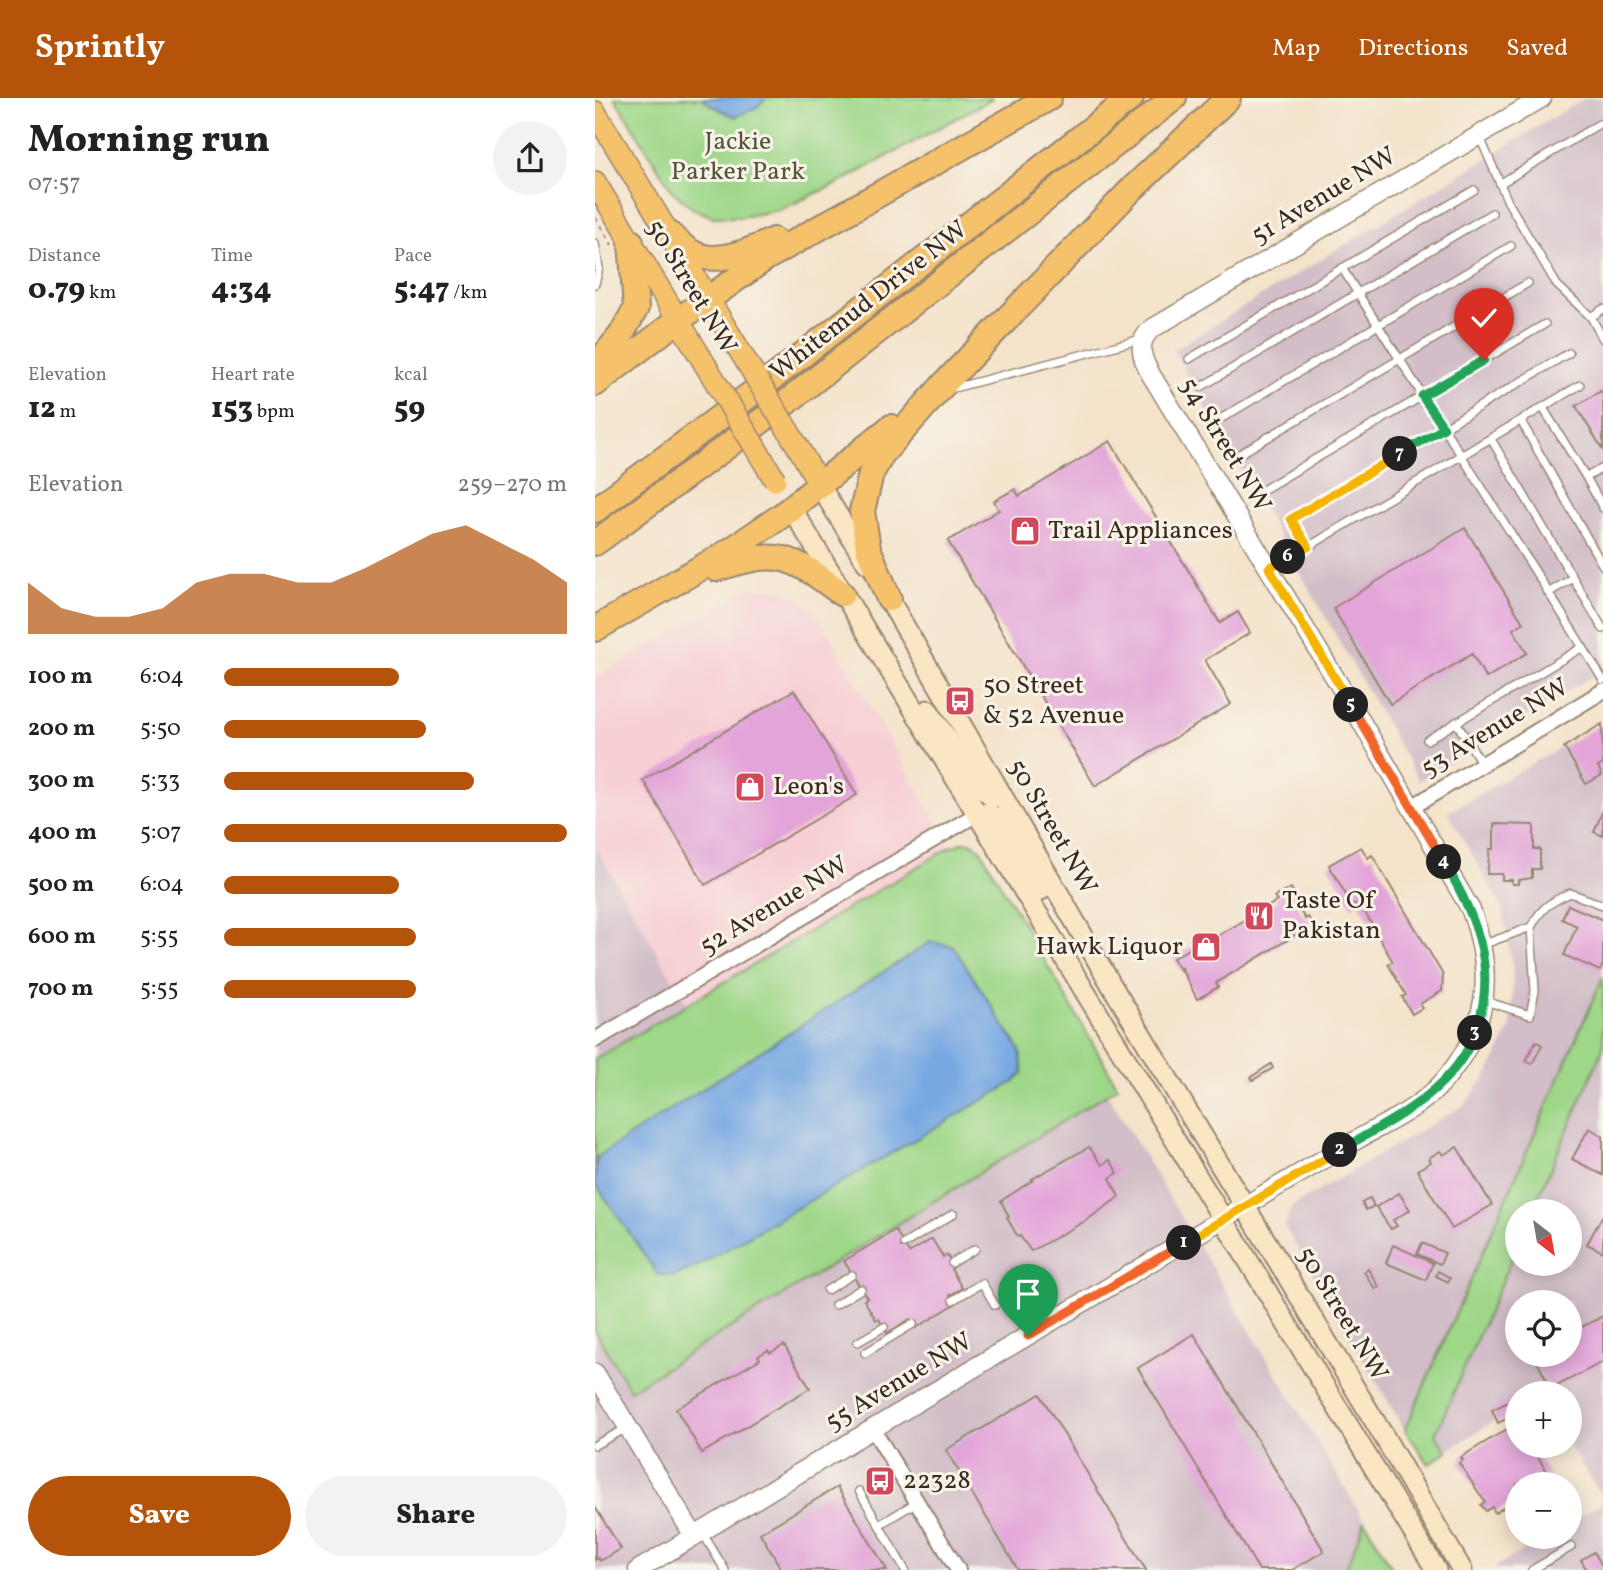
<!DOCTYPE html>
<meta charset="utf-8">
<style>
:root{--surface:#fff;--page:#f2f2f2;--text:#222;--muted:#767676;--accent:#b45309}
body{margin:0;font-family:Vollkorn,serif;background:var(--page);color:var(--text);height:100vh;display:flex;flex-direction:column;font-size:26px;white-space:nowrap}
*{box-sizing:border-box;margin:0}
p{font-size:23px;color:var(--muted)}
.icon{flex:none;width:38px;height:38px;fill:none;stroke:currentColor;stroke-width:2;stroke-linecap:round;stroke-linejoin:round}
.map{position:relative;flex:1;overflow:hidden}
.sheet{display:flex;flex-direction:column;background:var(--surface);width:595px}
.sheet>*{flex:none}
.needle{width:46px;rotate:149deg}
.tools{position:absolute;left:910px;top:1101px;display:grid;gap:14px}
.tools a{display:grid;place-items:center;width:77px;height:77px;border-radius:50%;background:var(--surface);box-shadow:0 4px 18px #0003;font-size:35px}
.pin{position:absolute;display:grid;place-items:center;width:60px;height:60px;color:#fff;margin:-72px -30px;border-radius:50% 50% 50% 0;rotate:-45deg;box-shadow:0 0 7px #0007}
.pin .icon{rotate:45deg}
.km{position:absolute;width:35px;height:35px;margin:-18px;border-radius:50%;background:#222;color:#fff;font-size:19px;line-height:35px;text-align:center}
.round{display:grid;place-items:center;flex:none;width:74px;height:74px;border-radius:37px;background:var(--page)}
.overview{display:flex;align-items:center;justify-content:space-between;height:119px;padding:0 28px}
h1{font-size:38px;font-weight:800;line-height:52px}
.figures{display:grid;grid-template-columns:repeat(3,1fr);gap:10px;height:119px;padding:7px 28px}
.figures div{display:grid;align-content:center}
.figures b{font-size:30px;font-weight:800}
.figures small{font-size:19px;font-weight:400}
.figures p{font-size:19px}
.chart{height:196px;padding:14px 28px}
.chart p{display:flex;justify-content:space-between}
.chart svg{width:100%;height:126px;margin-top:7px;fill:var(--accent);opacity:.7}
.primary-button{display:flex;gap:14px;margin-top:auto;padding:14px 28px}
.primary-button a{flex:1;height:80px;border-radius:42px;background:var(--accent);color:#fff;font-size:28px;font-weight:800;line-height:80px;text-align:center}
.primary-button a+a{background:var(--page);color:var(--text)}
ul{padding:0 28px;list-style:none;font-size:23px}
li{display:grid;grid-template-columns:112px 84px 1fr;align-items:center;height:52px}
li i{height:18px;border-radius:9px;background:var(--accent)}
header{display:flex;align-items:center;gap:42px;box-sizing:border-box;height:98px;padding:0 35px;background:var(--accent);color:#fff}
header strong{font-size:33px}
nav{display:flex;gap:38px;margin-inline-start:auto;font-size:24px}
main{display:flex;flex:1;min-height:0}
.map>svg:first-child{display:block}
.built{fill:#f7cfd4}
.industrial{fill:#d2bdc8;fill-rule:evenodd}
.green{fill:#9fd789;stroke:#6d8054;stroke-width:2}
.water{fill:#77a8e2;stroke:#596980;stroke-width:2}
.building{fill:#e3a5d9}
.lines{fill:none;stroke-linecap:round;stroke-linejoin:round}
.service-casing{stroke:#988674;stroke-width:10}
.minor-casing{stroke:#988674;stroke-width:18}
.tertiary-casing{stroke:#988674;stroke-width:21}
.secondary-casing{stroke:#988674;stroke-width:23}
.primary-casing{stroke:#988674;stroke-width:24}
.motorway-casing{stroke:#988674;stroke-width:28}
.path{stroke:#988674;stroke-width:2;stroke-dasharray:5 5;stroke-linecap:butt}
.service{stroke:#fff;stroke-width:7}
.minor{stroke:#fff;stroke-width:14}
.tertiary{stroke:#fff;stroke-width:18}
.secondary{stroke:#fbe6c4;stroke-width:19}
.primary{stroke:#f5c16b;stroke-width:21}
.motorway{stroke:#f5c16b;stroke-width:24}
.primary-bridge-casing{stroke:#988674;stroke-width:24;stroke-linecap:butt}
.primary-bridge{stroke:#f5c16b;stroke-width:21}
.split-1-casing{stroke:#fff;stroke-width:14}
.split-2-casing{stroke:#fff;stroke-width:14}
.split-3-casing{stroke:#fff;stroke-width:14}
.split-4-casing{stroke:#fff;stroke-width:14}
.split-5-casing{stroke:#fff;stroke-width:14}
.split-6-casing{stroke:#fff;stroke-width:14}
.split-7-casing{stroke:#fff;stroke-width:14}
.split-8-casing{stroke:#fff;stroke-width:14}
.split-1{stroke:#f0652b;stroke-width:9}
.split-2{stroke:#f5b400;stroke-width:9}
.split-3{stroke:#22a559;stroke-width:9}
.split-4{stroke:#22a559;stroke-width:9}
.split-5{stroke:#f0652b;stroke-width:9}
.split-6{stroke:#f5b400;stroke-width:9}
.split-7{stroke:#f5b400;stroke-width:9}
.split-8{stroke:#22a559;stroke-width:9}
.labels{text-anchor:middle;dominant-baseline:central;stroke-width:6;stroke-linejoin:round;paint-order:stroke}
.park-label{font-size:26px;fill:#545539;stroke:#f7f3e8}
.street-label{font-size:26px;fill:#3b2a1e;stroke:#f7f3e8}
.poi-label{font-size:26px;fill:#3b2a1e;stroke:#f7f3e8;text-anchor:start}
</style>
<header>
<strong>Sprintly</strong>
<nav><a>Map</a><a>Directions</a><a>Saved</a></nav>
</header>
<main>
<section class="sheet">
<div class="overview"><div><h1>Morning run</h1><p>07:57</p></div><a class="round"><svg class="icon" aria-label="share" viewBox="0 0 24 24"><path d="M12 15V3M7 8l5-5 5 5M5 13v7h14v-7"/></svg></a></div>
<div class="figures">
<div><p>Distance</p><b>0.79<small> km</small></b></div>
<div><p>Time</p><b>4:34</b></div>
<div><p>Pace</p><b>5:47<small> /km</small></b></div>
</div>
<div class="figures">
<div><p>Elevation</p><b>12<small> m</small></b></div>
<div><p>Heart rate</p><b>153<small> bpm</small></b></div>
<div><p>kcal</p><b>59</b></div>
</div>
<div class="chart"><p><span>Elevation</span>259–270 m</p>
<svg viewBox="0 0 160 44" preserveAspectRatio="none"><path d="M0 44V26L10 35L20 38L30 38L40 35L50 26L60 23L70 23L80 26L90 26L100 21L110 15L120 9L130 6L140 12L150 18L160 26V44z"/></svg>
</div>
<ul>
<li><b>100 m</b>6:04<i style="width:51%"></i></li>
<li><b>200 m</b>5:50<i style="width:59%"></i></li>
<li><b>300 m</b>5:33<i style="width:73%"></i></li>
<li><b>400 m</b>5:07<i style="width:100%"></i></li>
<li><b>500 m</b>6:04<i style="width:51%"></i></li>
<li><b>600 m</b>5:55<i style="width:56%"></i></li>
<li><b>700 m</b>5:55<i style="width:56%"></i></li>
</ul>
<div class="primary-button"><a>Save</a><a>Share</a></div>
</section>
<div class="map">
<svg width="1008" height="1472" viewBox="0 0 1008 1472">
<rect width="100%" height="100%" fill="#f7f3e8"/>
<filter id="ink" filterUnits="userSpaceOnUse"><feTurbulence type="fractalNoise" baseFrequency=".0143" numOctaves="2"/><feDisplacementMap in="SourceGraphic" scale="14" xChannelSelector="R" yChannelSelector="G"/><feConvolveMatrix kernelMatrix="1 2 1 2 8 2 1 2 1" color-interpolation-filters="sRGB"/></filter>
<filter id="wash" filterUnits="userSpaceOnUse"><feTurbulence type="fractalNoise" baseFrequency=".00686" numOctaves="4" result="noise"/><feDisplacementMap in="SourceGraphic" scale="28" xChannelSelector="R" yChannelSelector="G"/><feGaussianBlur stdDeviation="1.57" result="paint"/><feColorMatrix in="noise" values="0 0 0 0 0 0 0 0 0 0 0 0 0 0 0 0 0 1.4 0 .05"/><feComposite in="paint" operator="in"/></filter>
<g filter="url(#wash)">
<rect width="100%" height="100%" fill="#f4e3ca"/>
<!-- built -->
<polygon class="built" points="176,490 201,497 224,519 356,749 92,906 0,749 0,580 152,491"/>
<!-- industrial -->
<g class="industrial">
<polygon points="990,0 1008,0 1008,572 824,683 578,252"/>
<polygon points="1008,625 1008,879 810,1332 690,1129 696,1109 869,1007 895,973 916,928 918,874 908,812 853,714"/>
<polygon points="0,749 92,906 0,964"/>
<path d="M1008,951V1399L974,1348L975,1295H922V1308L852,1353L840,1337L922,1148V1166H975V1113H937ZM922,1204H975V1256H922Z"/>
<polygon points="512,996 770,1423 750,1472 0,1472 0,1233 36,1291"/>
<polygon points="1008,1404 1008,1472 902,1472 900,1469 951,1439 975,1438 975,1424"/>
</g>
<!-- green -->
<g class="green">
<polygon points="20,0 398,0 244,85 184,112 146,119 117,119 97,110 78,94"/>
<polygon points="369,744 376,744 385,751 523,989 35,1292 0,1233 0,961 356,749"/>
<polygon points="1008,879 1008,951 937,1113 922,1113 922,1148 840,1337 852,1353 834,1366 810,1332"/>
<polygon points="770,1423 798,1472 750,1472"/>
</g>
<!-- water -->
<g class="water">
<polygon points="107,0 171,0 161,10 140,19 116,7"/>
<polygon points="335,844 358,848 425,952 428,975 419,984 106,1166 80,1178 63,1177 0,1085 2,1059"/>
</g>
<g id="blocks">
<!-- building -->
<g class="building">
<polygon points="1006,293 1008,297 1008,352 981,308"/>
<polygon points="515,343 625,525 643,514 655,535 610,562 636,606 500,688 353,443 404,412 399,403 420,391 424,398"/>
<polygon points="870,430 928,525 918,531 932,555 891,580 877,556 795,606 738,510"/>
<polygon points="199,592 262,697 110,787 48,682"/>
<polygon points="1007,626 1008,666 1003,669 1007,677 991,686 969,649"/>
<polygon points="1008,712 1008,738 999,734"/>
<polygon points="899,726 939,727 939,751 945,751 945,771 937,771 937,780 923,782 923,786 917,786 917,782 907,782 907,776 892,776 895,751 899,751"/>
<polygon points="766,749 773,760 777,757 848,877 847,893 825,906 827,910 817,916 807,899 811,897 793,866 798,864 764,804 757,808 734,767"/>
<polygon points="696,790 701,799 698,800 710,821 713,819 720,831 704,840 702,836 621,885 623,889 602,901 586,870 585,872 578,860 599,848 601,851 682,803 679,799"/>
<polygon points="973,807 1008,822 1008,866 1005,873 969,857 982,828 967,821"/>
<polygon points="941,943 947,947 937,966 931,963"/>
<polygon points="676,966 678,970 658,982 656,979"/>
<polygon points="994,1030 1008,1038 1008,1077 977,1061"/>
<polygon points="494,1049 507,1067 515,1062 523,1075 515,1080 524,1099 492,1122 436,1153 425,1138 423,1139 412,1120 414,1119 406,1103 438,1082 437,1081"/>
<polygon points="862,1049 897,1107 857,1131 822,1072 836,1064 834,1060 845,1053 848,1057"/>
<polygon points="804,1095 815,1112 798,1122 802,1128 796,1131 781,1109"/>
<polygon points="775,1100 779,1108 771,1112 767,1105"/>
<polygon points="1008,1117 1008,1154 992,1146"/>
<polygon points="300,1132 314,1155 337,1141 348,1159 352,1157 359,1169 356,1171 367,1190 355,1197 360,1206 321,1230 315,1221 292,1235 284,1221 281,1222 269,1202 272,1200 249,1163"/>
<polygon points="827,1145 850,1155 845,1166 822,1156"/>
<polygon points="798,1147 838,1165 831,1182 791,1165"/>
<polygon points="773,1171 784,1189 780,1191 769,1174"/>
<polygon points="843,1173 855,1180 853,1184 841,1178"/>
<polygon points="1008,1218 1008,1264 956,1291 938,1256 975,1256 975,1235"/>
<polygon points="599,1236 729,1453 697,1472 664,1472 543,1270"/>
<polygon points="189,1247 215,1290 107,1355 81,1311 165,1261 163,1258 173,1252 175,1255"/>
<polygon points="445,1296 528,1435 551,1472 423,1472 351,1352"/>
<polygon points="915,1303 922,1316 903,1325 897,1312"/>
<polygon points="922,1325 922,1348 936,1348 954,1377 939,1386 922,1386 922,1401 900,1415 897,1409 891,1413 886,1407 890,1404 864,1365 868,1362 866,1359"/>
<polygon points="242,1389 292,1472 187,1472 165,1435"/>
<polygon points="0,1409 26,1451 5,1463 3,1460 0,1462"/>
<polygon points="999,1454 1006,1466 1008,1465 1008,1472 992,1472 986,1462"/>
</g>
</g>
</g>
<g filter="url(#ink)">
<use href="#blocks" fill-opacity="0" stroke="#988674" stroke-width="2"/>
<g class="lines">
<!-- service casing -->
<g class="service-casing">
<g id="service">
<polyline points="884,37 913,104 962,187 996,219"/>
<polyline points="906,85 1004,26"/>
<path d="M747,170C833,308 923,443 1008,582"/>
<polyline points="0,186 4,170 0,145"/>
<polyline points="1008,211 996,219 1008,241"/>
<polyline points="594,261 879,92"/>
<polyline points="606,289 897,115"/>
<polyline points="355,291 547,241"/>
<polyline points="948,310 991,379"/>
<polyline points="627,320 916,148"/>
<polyline points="926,323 1008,468"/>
<polyline points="896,341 1008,531"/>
<polyline points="643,357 933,185"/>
<polyline points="1008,370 991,379 1008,410"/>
<polyline points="666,393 950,226"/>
<polyline points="713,449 696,421 974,255"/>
<polyline points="675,469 713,449 985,287"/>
<polyline points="953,495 978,480"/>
<polyline points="861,624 887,666"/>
<polyline points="832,642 988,549"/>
<path d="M936,829C947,809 954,805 975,795L1008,807"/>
<polyline points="887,847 936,829 940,893 935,917 890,903"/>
<polyline points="309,1146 358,1116"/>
<polyline points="357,1165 380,1151"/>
<polyline points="232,1192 257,1177"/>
<polyline points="358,1202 387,1185 400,1207"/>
<polyline points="240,1207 266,1191"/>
<polyline points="263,1244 289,1229"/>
<polyline points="270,1255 318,1226"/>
<polyline points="0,1347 32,1330"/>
<polyline points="264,1393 284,1427"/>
<polyline points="107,1434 130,1472"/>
<polyline points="310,1472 284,1427 322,1404"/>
<polyline points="937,1472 976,1449"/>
</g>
</g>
<!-- minor casing -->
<g class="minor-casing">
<g id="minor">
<polyline points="817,709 1008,593"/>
<polyline points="0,942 382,716"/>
<polyline points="278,1331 363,1472"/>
</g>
</g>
<!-- tertiary casing -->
<g class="tertiary-casing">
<g id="tertiary">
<polyline points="0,1275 99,1438"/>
<path d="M43,1472C241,1351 442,1233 641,1113C681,1089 722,1065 763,1041C791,1025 825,1010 847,985C894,931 900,877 876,812L759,611L555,275C546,259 541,243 558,230L947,0"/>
</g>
</g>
<!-- secondary casing -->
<g class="secondary-casing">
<g id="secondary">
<polyline points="225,388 272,465"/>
<polyline points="197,411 841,1472"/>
<polyline points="288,491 517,888 788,1337 867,1472"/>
<polyline points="333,612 383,687 397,698 407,699"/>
<path d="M382,716C388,714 393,714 398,718C411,727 436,775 446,792"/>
</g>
</g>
<!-- primary casing -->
<g class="primary-casing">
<g id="primary">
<polyline points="0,14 140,245"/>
<polyline points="0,84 111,268"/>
<polyline points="206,354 225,388"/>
</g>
</g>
<!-- motorway casing -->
<g class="motorway-casing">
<g id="motorway">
<path d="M72,134C80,141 88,150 98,155C121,168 157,152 179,142"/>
<polyline points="0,269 26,237 41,210 36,144"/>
<polyline points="0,286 83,222 171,160 454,0"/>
<polyline points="0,412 179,279 536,0"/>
<polyline points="0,445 192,304 579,0"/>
<path d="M121,471C185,450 195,457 247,496"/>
<polyline points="294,501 273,450 267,413 276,376 287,356 351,284 536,92 633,0"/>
<polyline points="0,531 133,454 186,418 296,329"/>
</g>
</g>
<!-- path -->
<polyline class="path" points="0,119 17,147"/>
<!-- service -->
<use href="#service" class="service"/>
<!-- minor -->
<use href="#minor" class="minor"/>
<!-- tertiary -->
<use href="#tertiary" class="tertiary"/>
<!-- secondary -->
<use href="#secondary" class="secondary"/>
<!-- primary -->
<use href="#primary" class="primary"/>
<!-- motorway -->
<use href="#motorway" class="motorway"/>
<!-- primary-bridge casing -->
<g class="primary-bridge-casing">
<g id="primary-bridge">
<polyline points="140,245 206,354"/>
<polyline points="111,268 180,382"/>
</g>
</g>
<!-- primary-bridge -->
<use href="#primary-bridge" class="primary-bridge"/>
</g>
</g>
<g class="lines" filter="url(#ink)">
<!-- split-1 casing -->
<g class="split-1-casing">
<polyline id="split-1" points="433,1238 589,1145"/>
</g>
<!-- split-2 casing -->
<g class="split-2-casing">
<polyline id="split-2" points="589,1145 745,1052"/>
</g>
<!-- split-3 casing -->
<g class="split-3-casing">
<path id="split-3" d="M745,1052C796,1022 858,994 880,935"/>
</g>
<!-- split-4 casing -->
<g class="split-4-casing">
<path id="split-4" d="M849,764C881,818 904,872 880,935"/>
</g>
<!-- split-5 casing -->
<g class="split-5-casing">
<polyline id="split-5" points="756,607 849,764"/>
</g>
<!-- split-6 casing -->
<g class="split-6-casing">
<polyline id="split-6" points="693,459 674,470 756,607"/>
</g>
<!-- split-7 casing -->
<g class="split-7-casing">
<polyline id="split-7" points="693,459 713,449 696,421 805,356"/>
</g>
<!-- split-8 casing -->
<g class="split-8-casing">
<polyline id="split-8" points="805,356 849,330 827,298 889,262"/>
</g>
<!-- split-1 -->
<use href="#split-1" class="split-1"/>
<!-- split-2 -->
<use href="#split-2" class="split-2"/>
<!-- split-3 -->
<use href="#split-3" class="split-3"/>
<!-- split-4 -->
<use href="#split-4" class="split-4"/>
<!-- split-5 -->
<use href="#split-5" class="split-5"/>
<!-- split-6 -->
<use href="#split-6" class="split-6"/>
<!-- split-7 -->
<use href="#split-7" class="split-7"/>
<!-- split-8 -->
<use href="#split-8" class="split-8"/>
</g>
<!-- icons -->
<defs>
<g id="shop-square" transform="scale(1.575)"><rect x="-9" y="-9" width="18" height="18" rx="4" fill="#d1495b" stroke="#f7f3e8"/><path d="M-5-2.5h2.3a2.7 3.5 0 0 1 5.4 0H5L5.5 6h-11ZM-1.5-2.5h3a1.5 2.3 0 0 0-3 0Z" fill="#fff"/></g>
<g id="bus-square" transform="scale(1.575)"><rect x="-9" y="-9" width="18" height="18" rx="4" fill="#d1495b" stroke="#f7f3e8"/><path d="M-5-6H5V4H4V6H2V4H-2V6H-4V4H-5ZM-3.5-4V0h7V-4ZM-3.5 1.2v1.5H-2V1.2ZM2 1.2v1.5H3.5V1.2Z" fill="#fff"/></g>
<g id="restaurant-square" transform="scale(1.575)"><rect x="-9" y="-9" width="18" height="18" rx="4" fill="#d1495b" stroke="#f7f3e8"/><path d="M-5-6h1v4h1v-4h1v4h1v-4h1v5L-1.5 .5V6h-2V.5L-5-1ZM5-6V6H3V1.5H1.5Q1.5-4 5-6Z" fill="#fff"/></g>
</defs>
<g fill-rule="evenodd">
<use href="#shop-square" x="430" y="433"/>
<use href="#bus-square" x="365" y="603"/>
<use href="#shop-square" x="155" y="689"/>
<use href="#restaurant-square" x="664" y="818"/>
<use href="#shop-square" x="611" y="849"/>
<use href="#bus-square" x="285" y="1383"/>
</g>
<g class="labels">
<!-- park labels -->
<g class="park-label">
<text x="143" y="44">Jackie<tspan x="143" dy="30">Parker Park</tspan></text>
</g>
<!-- street labels -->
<g class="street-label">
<text transform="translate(729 98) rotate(-31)">51 Avenue NW</text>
<text transform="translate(96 189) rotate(59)">50 Street NW</text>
<text transform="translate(274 203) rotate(-38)">Whitemud Drive NW</text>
<text transform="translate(630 347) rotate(59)">54 Street NW</text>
<text transform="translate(900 630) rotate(-31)">53 Avenue NW</text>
<text transform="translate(457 729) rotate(60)">50 Street NW</text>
<text transform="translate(179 808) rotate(-31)">52 Avenue NW</text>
<text transform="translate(747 1216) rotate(59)">50 Street NW</text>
<text transform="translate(304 1284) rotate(-31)">55 Avenue NW</text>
</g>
<!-- poi labels -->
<g class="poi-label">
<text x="453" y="433">Trail Appliances</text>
<text x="388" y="588">50 Street<tspan x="388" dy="30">&amp; 52 Avenue</tspan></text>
<text x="178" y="689">Leon's</text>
<text x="687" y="803">Taste Of<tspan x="687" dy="30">Pakistan</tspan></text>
<text x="588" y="849" text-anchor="end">Hawk Liquor</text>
<text x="308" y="1383">22328</text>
</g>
</g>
</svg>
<div class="tools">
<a><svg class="needle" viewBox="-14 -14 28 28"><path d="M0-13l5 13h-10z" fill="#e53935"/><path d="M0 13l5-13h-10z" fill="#767676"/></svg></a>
<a><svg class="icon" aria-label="locate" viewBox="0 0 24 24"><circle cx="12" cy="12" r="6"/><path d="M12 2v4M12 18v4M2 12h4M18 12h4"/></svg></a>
<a>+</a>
<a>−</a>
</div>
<div class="pin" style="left:433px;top:1238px;background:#1e9e55"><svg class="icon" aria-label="arrive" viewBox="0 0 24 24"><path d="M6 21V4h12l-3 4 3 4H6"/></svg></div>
<div class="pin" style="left:889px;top:262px;background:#d93025"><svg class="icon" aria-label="check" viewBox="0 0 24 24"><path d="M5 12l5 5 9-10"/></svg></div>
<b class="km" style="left:589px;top:1145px">1</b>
<b class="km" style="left:745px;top:1052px">2</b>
<b class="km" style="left:880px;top:935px">3</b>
<b class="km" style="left:849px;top:764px">4</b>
<b class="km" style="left:756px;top:607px">5</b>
<b class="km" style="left:693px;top:459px">6</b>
<b class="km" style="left:805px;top:356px">7</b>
</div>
</main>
